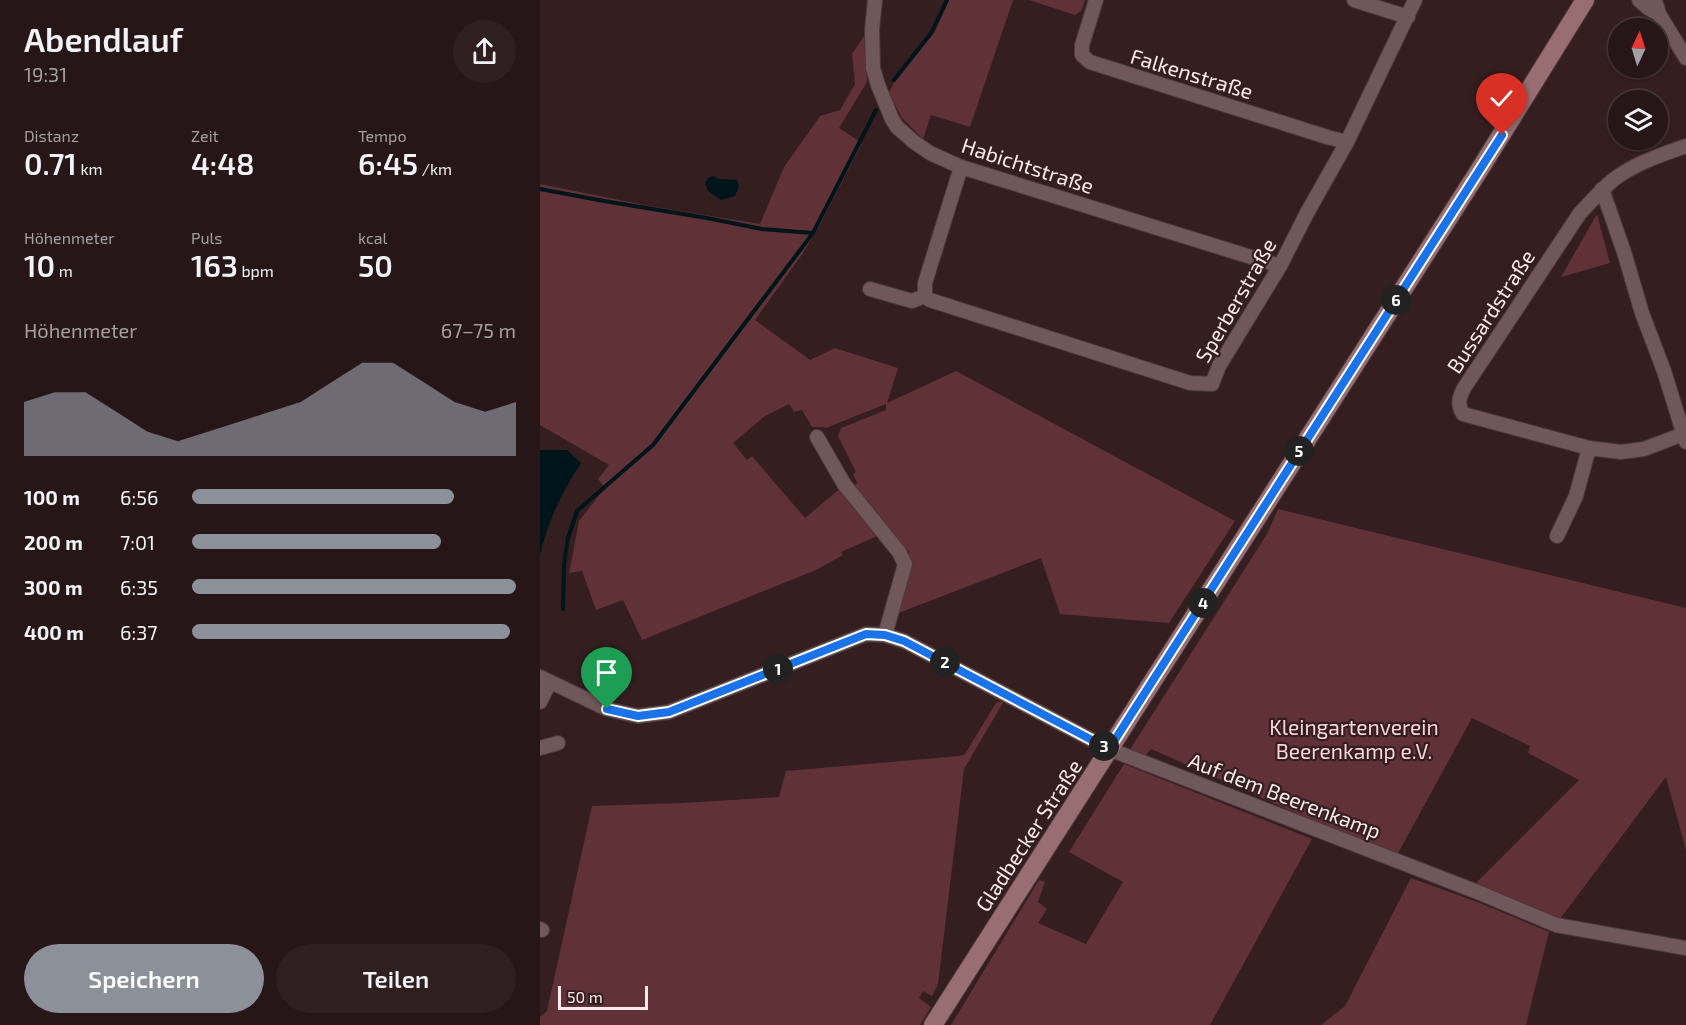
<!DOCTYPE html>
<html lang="de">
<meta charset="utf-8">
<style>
:root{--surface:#271618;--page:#2f1f21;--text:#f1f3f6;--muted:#a49fa2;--line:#433537;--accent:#8c9099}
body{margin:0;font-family:"Exo 2",sans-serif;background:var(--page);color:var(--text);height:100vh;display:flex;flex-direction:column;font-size:22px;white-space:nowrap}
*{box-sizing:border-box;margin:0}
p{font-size:20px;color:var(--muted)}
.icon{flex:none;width:33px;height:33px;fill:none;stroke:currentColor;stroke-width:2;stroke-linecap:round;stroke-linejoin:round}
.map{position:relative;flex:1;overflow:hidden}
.details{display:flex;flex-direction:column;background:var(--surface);width:540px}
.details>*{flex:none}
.needle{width:39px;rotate:4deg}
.controls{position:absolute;left:1068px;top:18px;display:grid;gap:12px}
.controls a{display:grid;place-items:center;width:60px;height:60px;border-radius:50%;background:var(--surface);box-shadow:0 2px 4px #0004,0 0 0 2px var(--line);font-size:30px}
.scale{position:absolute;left:18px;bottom:15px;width:90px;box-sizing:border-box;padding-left:6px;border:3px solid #faeaeb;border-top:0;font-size:16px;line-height:21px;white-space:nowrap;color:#faeaeb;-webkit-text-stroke:4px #341e20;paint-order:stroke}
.pin{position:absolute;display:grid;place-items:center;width:51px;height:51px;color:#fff;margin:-62px -26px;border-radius:50% 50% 50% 0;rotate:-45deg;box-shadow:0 0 6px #0007}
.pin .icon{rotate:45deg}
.km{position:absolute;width:30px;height:30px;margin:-15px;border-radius:50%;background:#222;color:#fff;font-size:16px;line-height:30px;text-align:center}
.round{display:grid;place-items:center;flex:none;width:63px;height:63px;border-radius:32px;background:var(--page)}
.headline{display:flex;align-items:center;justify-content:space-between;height:102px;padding:0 24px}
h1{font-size:33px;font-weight:600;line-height:45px}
.metrics{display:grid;grid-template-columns:repeat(3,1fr);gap:9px;height:102px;padding:6px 24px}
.metrics div{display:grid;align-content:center}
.metrics b{font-size:30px;font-weight:600}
.metrics small{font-size:16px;font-weight:400}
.metrics p{font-size:16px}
.chart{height:168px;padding:12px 24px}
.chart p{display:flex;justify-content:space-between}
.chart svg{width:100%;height:108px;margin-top:6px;fill:var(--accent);opacity:.7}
.action{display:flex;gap:12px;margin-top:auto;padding:12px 24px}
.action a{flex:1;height:69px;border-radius:36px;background:var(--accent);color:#fff;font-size:24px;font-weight:600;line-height:69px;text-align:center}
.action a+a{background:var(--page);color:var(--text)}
ul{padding:0 24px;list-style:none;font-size:20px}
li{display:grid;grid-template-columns:96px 72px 1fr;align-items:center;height:45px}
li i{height:15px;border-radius:8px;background:var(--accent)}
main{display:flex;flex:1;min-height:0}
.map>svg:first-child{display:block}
.green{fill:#603137}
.water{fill:#001519}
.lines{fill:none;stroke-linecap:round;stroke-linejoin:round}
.stream{stroke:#001519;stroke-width:4}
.street-casing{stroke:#4b393c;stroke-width:16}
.secondary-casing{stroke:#4b393c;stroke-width:20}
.street{stroke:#705759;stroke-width:14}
.secondary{stroke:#986e72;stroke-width:18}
.route-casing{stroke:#fff;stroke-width:12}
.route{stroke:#1a73e8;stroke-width:8}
.labels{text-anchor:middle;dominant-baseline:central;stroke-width:4.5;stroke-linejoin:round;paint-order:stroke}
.street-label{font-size:21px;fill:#faeaeb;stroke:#341e20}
.park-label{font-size:21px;fill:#fdd5d8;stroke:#341e20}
</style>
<main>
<section class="details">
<div class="headline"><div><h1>Abendlauf</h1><p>19:31</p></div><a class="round"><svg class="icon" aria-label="share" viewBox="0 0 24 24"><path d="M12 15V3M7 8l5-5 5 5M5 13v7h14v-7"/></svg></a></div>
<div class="metrics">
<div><p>Distanz</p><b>0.71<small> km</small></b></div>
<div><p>Zeit</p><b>4:48</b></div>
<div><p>Tempo</p><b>6:45<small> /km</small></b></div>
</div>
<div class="metrics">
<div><p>Höhenmeter</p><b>10<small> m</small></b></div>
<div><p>Puls</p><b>163<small> bpm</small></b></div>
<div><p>kcal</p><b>50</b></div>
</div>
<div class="chart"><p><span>Höhenmeter</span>67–75 m</p>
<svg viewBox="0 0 160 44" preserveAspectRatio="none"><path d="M0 44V22L10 18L20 18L30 26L40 34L50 38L60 34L70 30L80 26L90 22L100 14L110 6L120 6L130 14L140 22L150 26L160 22V44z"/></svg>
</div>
<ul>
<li><b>100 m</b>6:56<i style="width:81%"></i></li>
<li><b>200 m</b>7:01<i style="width:77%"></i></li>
<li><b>300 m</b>6:35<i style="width:100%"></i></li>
<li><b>400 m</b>6:37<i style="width:98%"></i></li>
</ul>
<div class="action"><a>Speichern</a><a>Teilen</a></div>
</section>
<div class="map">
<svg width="1146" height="1025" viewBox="0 0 1146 1025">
<rect width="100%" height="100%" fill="#341e20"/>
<!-- green -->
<g class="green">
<polygon points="409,0 473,0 430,127 391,115 383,139 362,118 349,93 355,80 396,28"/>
<polygon points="489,0 545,0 541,11 535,15"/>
<polygon points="324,36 327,82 299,128 322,143 279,227 261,256 215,320 270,360 295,348 358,368 347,403 416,371 695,521 629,623 520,614 501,558 356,614 367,575 369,552 354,535 351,536 312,488 317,483 313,474 316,472 298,436 301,428 346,410 346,404 286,428 283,427 272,427 262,410 254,412 249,404 225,416 193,443 207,460 212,456 265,518 302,487 342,534 301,552 303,555 276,570 102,640 83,600 56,610 42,571 29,573 39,521 60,494 66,489 58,479 69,465 0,425 0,184 109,206 220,224 244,167 280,116 300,110 315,84 312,54"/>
<polygon points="1057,214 1070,263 1021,277"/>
<polygon points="738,509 1146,608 1146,850 1126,777 1020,919 933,886 1039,780 988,753 990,746 932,718 856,857 611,749 603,758 589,751 727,534"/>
<polygon points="464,701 424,769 398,984 392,996 383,991 379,998 391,1007 380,1025 0,1025 0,1017 7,1011 52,806 143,803 239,797 246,771 420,756 425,754 456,703"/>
<polygon points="584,764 772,839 670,1025 411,1025 499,880 505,882 498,902 507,909 498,923 546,944 583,882 529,852"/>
<polygon points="871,878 940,903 1009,932 986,1025 781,1025 805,1006"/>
</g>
<!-- water -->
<g class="water">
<polygon points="173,176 180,179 197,180 199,186 195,196 181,200 168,191 165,183 168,178"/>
<path d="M0,450H27L41,463C21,493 9,519 0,555Z"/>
</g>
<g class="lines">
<!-- stream -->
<g class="stream">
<polyline points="354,80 392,32 407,0"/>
<polyline points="0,189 64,201 167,218 222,229 273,233 336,110"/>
<polyline points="23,609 24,564 28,538 37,511 113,445 273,233"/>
</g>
<!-- street casing -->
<g class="street-casing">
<g id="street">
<polyline points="335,0 332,30 333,68 338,85 352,119 357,127 374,142 390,153 421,167 740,266"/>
<polyline points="556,0 542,45 542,55 550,62 787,137 807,142"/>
<polyline points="814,0 868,17"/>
<polyline points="1099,0 1108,8 1119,14"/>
<polyline points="1115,0 1119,14 1146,58"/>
<path d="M1146,146C1121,155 1095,163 1073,180C1061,190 1051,202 1040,213L924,388C919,398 917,404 923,414L1049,448L1081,452L1104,449L1146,433"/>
<polyline points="421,167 385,283 385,296 390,300 650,383 672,384 679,366 740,266 767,213 807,142 875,0"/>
<polyline points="1062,189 1084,252 1102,313 1124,371 1146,442"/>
<polyline points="330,289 372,301 385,296"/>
<polyline points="277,437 304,484 359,552 365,564 345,635"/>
<polyline points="1017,536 1036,496 1049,448"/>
<polyline points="0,677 67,709 98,716 129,712 326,634 345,635 364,641 569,749 940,893 1016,925 1146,948"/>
<polyline points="0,702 10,682"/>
<polyline points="0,748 18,743"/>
<polyline points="0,929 2,930"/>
</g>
</g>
<!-- secondary casing -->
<g class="secondary-casing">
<polyline id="secondary" points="393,1025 940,169 1045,0"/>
</g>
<!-- street -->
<use href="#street" class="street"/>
<!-- secondary -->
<use href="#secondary" class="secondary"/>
</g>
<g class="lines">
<!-- route casing -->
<g class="route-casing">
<polyline id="route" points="67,709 98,716 129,712 326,634 345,635 364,641 569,749 962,135"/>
</g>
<!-- route -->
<use href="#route" class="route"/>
</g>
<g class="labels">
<!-- street labels -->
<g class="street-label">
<text transform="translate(652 73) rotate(17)">Falkenstraße</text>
<text transform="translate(488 165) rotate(18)">Habichtstraße</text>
<text transform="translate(695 300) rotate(-60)">Sperberstraße</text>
<text transform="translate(950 311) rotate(-57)">Bussardstraße</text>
<text transform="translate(745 795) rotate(21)">Auf dem Beerenkamp</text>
<text transform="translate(488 835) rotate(-57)">Gladbecker Straße</text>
</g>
<!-- park labels -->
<g class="park-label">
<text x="814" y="726">Kleingartenverein<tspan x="814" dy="24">Beerenkamp e.V.</tspan></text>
</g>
</g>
</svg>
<div class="controls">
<a><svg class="needle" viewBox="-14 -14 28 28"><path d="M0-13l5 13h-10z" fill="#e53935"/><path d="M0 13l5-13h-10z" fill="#a49fa2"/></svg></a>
<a><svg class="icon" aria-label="layers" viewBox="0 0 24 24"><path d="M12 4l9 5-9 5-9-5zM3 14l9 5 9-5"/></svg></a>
</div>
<div class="scale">50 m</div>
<div class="pin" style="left:67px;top:709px;background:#1e9e55"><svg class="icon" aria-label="arrive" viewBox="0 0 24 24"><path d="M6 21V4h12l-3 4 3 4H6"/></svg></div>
<div class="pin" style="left:962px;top:135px;background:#d93025"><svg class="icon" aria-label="check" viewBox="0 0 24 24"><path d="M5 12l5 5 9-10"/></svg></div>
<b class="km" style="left:238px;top:669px">1</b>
<b class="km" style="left:405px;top:662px">2</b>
<b class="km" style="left:564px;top:746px">3</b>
<b class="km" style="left:663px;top:603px">4</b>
<b class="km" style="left:759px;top:451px">5</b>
<b class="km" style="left:856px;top:300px">6</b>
</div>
</main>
